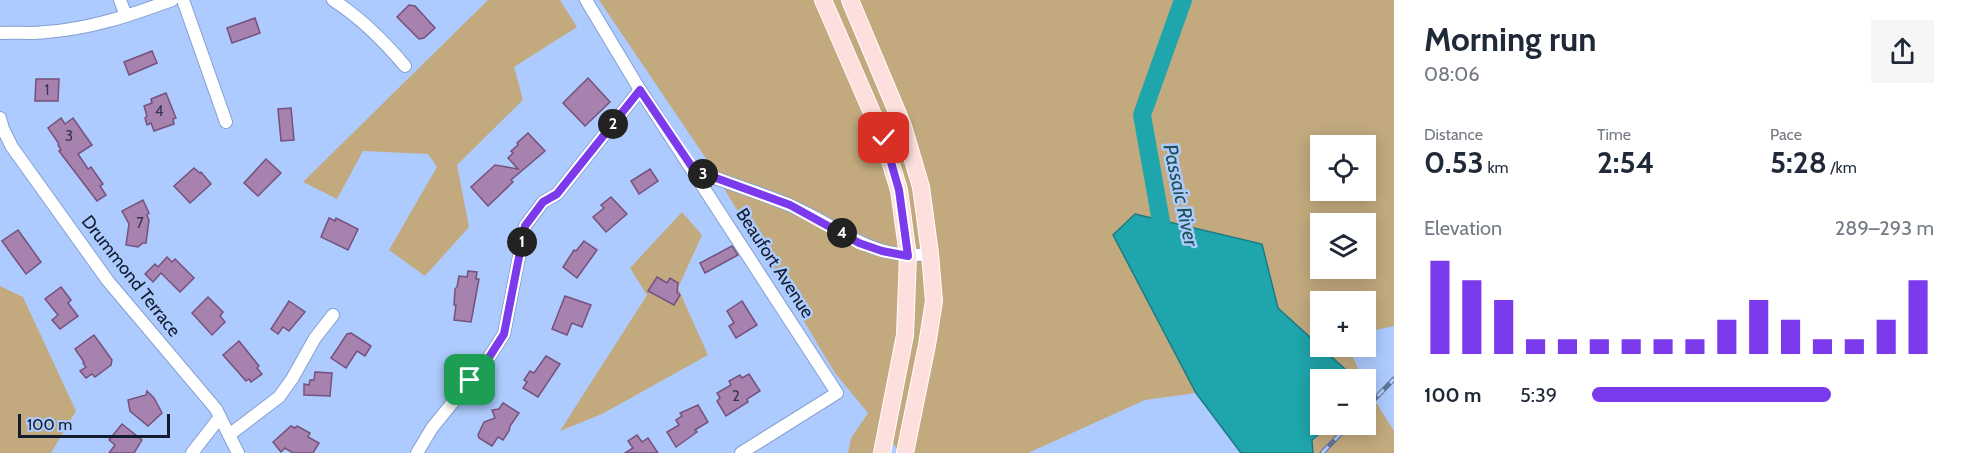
<!DOCTYPE html>
<meta charset="utf-8">
<style>
:root{--surface:#fff;--page:#f6f6f7;--text:#1f2937;--muted:#747a83;--accent:#7c3aed}
body{margin:0;font-family:Cabin,sans-serif;background:var(--page);color:var(--text);height:100vh;display:flex;flex-direction:column;font-size:22px;white-space:nowrap}
*{box-sizing:border-box;margin:0}
p{font-size:20px;color:var(--muted)}
.icon{flex:none;width:33px;height:33px;fill:none;stroke:currentColor;stroke-width:2;stroke-linecap:round;stroke-linejoin:round}
.map{position:relative;flex:1;overflow:hidden}
.details{display:flex;flex-direction:column;background:var(--surface);width:570px}
.details>*{flex:none}
.fabs{position:absolute;left:1310px;top:135px;display:grid;gap:12px}
.fabs a{display:grid;place-items:center;width:66px;height:66px;border-radius:0px;background:var(--surface);box-shadow:0 3px 15px #0003;font-size:30px}
.scale{position:absolute;left:18px;bottom:15px;width:152px;box-sizing:border-box;padding-left:6px;border:3px solid #111c2e;border-top:0;font-size:16px;line-height:21px;white-space:nowrap;color:#111c2e;-webkit-text-stroke:4px #adcbfe;paint-order:stroke}
.pin{position:absolute;display:grid;place-items:center;width:51px;height:51px;color:#fff;margin:-26px;border-radius:12px;box-shadow:0 3px 9px #0006}
.km{position:absolute;width:30px;height:30px;margin:-15px;border-radius:50%;background:#222;color:#fff;font-size:16px;line-height:30px;text-align:center}
.round{display:grid;place-items:center;flex:none;width:63px;height:63px;border-radius:0px;background:var(--page)}
.summary{display:flex;align-items:center;justify-content:space-between;height:102px;padding:0 30px}
h1{font-size:33px;font-weight:700;line-height:45px}
.figures{display:grid;grid-template-columns:repeat(3,1fr);gap:9px;height:102px;padding:6px 30px}
.figures div{display:grid;align-content:center}
.figures b{font-size:30px;font-weight:700}
.figures small{font-size:16px;font-weight:400}
.figures p{font-size:16px}
.chart{height:168px;padding:12px 30px}
.chart p{display:flex;justify-content:space-between}
.chart svg{width:100%;height:108px;margin-top:6px;stroke:var(--accent);stroke-width:6}
ul{padding:0 30px;list-style:none;font-size:20px}
li{display:grid;grid-template-columns:96px 72px 1fr;align-items:center;height:45px}
li i{height:15px;border-radius:8px;background:var(--accent)}
main{display:flex;flex:1;min-height:0}
.map>svg:first-child{display:block}
.green{fill:#c3aa7e;fill-rule:evenodd}
.water{fill:#1fa5ac;stroke:#1b7c86;stroke-width:1.5}
.lines{fill:none;stroke-linecap:round;stroke-linejoin:round}
.river{stroke:#1fa5ac;stroke-width:18}
.building{fill:#a882af;stroke:#75517c;stroke-width:1.5}
.minor-casing{stroke:#84a0d1;stroke-width:14}
.major-casing{stroke:#fff;stroke-width:18}
.minor{stroke:#fff;stroke-width:12}
.major{stroke:#fddfdd;stroke-width:16}
.rail-casing{stroke:#617598;stroke-width:5}
.rail{stroke:#adcbfe;stroke-width:3;stroke-dasharray:9;stroke-linecap:butt}
.route-casing{stroke:#fff;stroke-width:12}
.route{stroke:#7c3aed;stroke-width:8}
.labels{text-anchor:middle;dominant-baseline:central;stroke-width:5;stroke-linejoin:round;paint-order:stroke}
.number-label{font-size:15px;fill:#37364e}
.street-label{font-size:18px;fill:#111c2e;stroke:#adcbfe}
.water-label{font-size:20px;font-style:italic;fill:#1e5255;stroke:#adcbfe}
</style>
<main>
<div class="map">
<svg width="1394" height="453" viewBox="0 0 1394 453">
<rect width="100%" height="100%" fill="#adcbfe"/>
<!-- green -->
<g class="green">
<polygon points="488,0 560,0 577,27 514,67 523,100 457,165 469,227 425,276 389,250 437,167 428,154 363,151 337,199 303,182"/>
<path d="M599,0H1394V326L1365,332V302H1320V346L1348,347L1363,379H1356L1278,308L1262,244L1124,230L1196,393L1145,400L1028,453H901L880,428L874,453H848L851,438L868,413L835,373L707,160ZM1320,146H1365V190H1320ZM1320,224H1365V268H1320Z"/>
<polygon points="682,212 702,235 678,288 708,355 602,414 560,431 647,295 630,268"/>
<polygon points="0,286 23,297 76,411 51,453 0,453"/>
<polygon points="1365,385 1394,431 1394,453 1313,453 1312,441 1330,425 1365,424 1365,393 1367,390"/>
</g>
<!-- water -->
<polygon class="water" points="1135,214 1262,244 1278,308 1356,379 1320,380 1320,424 1330,425 1312,440 1313,453 1241,453 1196,393 1113,235"/>
<g class="lines">
<!-- river -->
<polyline class="river" points="1165,244 1142,115 1183,0"/>
</g>
<!-- building -->
<g class="building">
<polygon points="409,5 415,6 435,28 424,38 419,39 397,17"/>
<polygon points="255,18 260,33 232,43 227,28"/>
<polygon points="152,51 157,63 129,75 124,62"/>
<polygon points="588,78 610,102 585,126 563,103"/>
<polygon points="36,79 59,79 58,101 35,101"/>
<polygon points="166,93 176,118 173,119 174,124 154,131 151,123 147,125 145,118 147,116 144,106 152,103 151,99"/>
<polygon points="291,108 294,140 281,141 278,109"/>
<polygon points="61,118 65,124 73,118 92,145 78,154 88,169 91,167 103,184 100,186 106,195 97,201 59,151 61,150 58,145 59,144 48,128"/>
<polygon points="528,133 545,151 511,180 513,182 488,206 471,187 495,165 518,169 508,158 513,153 511,151 518,145 517,143"/>
<polygon points="266,159 281,173 258,196 244,183"/>
<polygon points="194,168 200,173 201,172 211,184 190,203 174,186"/>
<polygon points="650,169 658,181 639,194 631,181"/>
<polygon points="611,197 627,214 606,232 593,217 604,208 601,205"/>
<polygon points="143,200 149,213 147,215 149,220 146,243 143,243 138,247 126,245 129,224 122,211"/>
<polygon points="329,218 335,221 336,218 358,229 348,250 321,237"/>
<polygon points="18,230 41,262 26,274 2,241"/>
<polygon points="584,241 597,250 577,278 563,267 574,250 576,251"/>
<polygon points="732,246 738,255 705,273 700,263"/>
<polygon points="167,257 172,262 175,259 194,278 180,292 161,273 153,282 145,274 155,264 158,267"/>
<polygon points="468,271 477,272 476,279 479,279 471,322 454,320 456,305 454,305 455,289 457,287 459,276 467,277"/>
<polygon points="657,277 667,283 670,278 678,283 677,292 680,295 674,305 648,291"/>
<polygon points="61,287 71,300 68,303 78,316 60,329 52,320 58,315 45,299"/>
<polygon points="565,296 591,305 582,327 572,323 567,335 552,329"/>
<polygon points="208,297 223,312 220,316 225,322 212,335 192,313"/>
<polygon points="289,301 305,312 289,331 283,327 278,334 271,329"/>
<polygon points="742,301 757,325 736,338 729,326 734,323 727,311"/>
<polygon points="351,333 371,346 365,356 357,351 346,368 331,358 347,334"/>
<polygon points="94,335 112,360 111,365 95,377 92,374 86,378 80,371 86,367 83,363 84,362 75,349"/>
<polygon points="239,341 259,366 257,368 262,374 251,382 249,379 246,381 223,355"/>
<polygon points="546,356 560,364 538,397 523,388 527,382 524,380 530,371 534,373"/>
<polygon points="315,372 332,373 330,396 304,395 304,384 309,385 310,380 314,380"/>
<polygon points="749,374 760,391 747,399 748,402 726,416 717,401 720,398 717,393 731,385 729,381 740,375 742,378"/>
<polygon points="147,391 154,398 162,413 148,426 130,411 128,400 146,395"/>
<polygon points="503,403 519,413 510,426 509,431 503,440 498,437 492,446 479,438 478,435 484,422 495,418 492,410 499,409"/>
<polygon points="698,405 708,422 695,430 697,432 676,447 667,432 679,425 676,420 682,416 680,413"/>
<polygon points="122,424 142,440 134,453 109,453 115,445 109,440"/>
<polygon points="291,426 295,428 297,426 310,433 308,437 319,443 313,453 293,453 285,448 281,452 273,442"/>
<polygon points="637,435 642,442 648,438 658,453 625,453 633,448 628,441"/>
</g>
<g class="lines">
<!-- minor casing -->
<g class="minor-casing">
<g id="minor">
<polyline points="120,0 126,16"/>
<polyline points="183,0 226,122"/>
<path d="M333,0C361,18 384,41 405,66"/>
<polyline points="586,0 640,90 837,393 741,453"/>
<path d="M0,33C15,32 31,34 46,32C90,29 131,15 172,0"/>
<polyline points="0,118 3,129 12,147 108,281 216,409 238,453"/>
<path d="M694,170C725,183 758,191 789,205C841,226 868,261 930,254"/>
<polyline points="229,435 279,397 292,379 315,338 333,315"/>
<polyline points="192,453 220,417"/>
<polyline points="417,453 432,428 488,359 504,334 525,226 543,202 557,194 640,90"/>
</g>
</g>
<!-- major casing -->
<g class="major-casing">
<g id="major">
<polyline points="823,0 883,138 899,190 908,256 905,335 882,453"/>
<polyline points="850,0 903,126 921,187 930,254 934,301 927,345 905,453"/>
</g>
</g>
<!-- minor -->
<use href="#minor" class="minor"/>
<!-- major -->
<use href="#major" class="major"/>
<!-- rail casing -->
<g class="rail-casing">
<g id="rail">
<polyline points="1365,409 1394,379"/>
<polyline points="1322,453 1350,424"/>
</g>
</g>
<!-- rail -->
<use href="#rail" class="rail"/>
</g>
<g class="lines">
<!-- route casing -->
<g class="route-casing">
<polyline id="route" points="470,380 488,359 504,334 525,226 543,202 557,194 640,90 694,170 790,205 859,243 882,251 908,256 899,190 884,138"/>
</g>
<!-- route -->
<use href="#route" class="route"/>
</g>
<g class="labels">
<!-- number labels -->
<g class="number-label">
<text x="47" y="90">1</text>
<text x="159" y="111">4</text>
<text x="69" y="136">3</text>
<text x="140" y="223">7</text>
<text x="736" y="396">2</text>
</g>
<!-- street labels -->
<g class="street-label">
<text transform="translate(775 263) rotate(57)">Beaufort Avenue</text>
<text transform="translate(131 276) rotate(52)">Drummond Terrace</text>
</g>
<!-- water labels -->
<g class="water-label">
<text transform="translate(1181 195) rotate(78)">Passaic River</text>
</g>
</g>
</svg>
<div class="fabs">
<a><svg class="icon" aria-label="locate" viewBox="0 0 24 24"><circle cx="12" cy="12" r="6"/><path d="M12 2v4M12 18v4M2 12h4M18 12h4"/></svg></a>
<a><svg class="icon" aria-label="layers" viewBox="0 0 24 24"><path d="M12 4l9 5-9 5-9-5zM3 14l9 5 9-5"/></svg></a>
<a>+</a>
<a>−</a>
</div>
<div class="scale">100 m</div>
<div class="pin" style="left:470px;top:380px;background:#1e9e55"><svg class="icon" aria-label="arrive" viewBox="0 0 24 24"><path d="M6 21V4h12l-3 4 3 4H6"/></svg></div>
<div class="pin" style="left:884px;top:138px;background:#d93025"><svg class="icon" aria-label="check" viewBox="0 0 24 24"><path d="M5 12l5 5 9-10"/></svg></div>
<b class="km" style="left:522px;top:242px">1</b>
<b class="km" style="left:613px;top:124px">2</b>
<b class="km" style="left:703px;top:174px">3</b>
<b class="km" style="left:842px;top:233px">4</b>
</div>
<section class="details">
<div class="summary"><div><h1>Morning run</h1><p>08:06</p></div><a class="round"><svg class="icon" aria-label="share" viewBox="0 0 24 24"><path d="M12 15V3M7 8l5-5 5 5M5 13v7h14v-7"/></svg></a></div>
<div class="figures">
<div><p>Distance</p><b>0.53<small> km</small></b></div>
<div><p>Time</p><b>2:54</b></div>
<div><p>Pace</p><b>5:28<small> /km</small></b></div>
</div>
<div class="chart"><p><span>Elevation</span>289–293 m</p>
<svg viewBox="0 0 160 44" preserveAspectRatio="none"><path d="M5 44V6M15 44V14M25 44V22M35 44V38M45 44V38M55 44V38M65 44V38M75 44V38M85 44V38M95 44V30M105 44V22M115 44V30M125 44V38M135 44V38M145 44V30M155 44V14"/></svg>
</div>
<ul>
<li><b>100 m</b>5:39<i style="width:70%"></i></li>
</ul>
</section>
</main>
